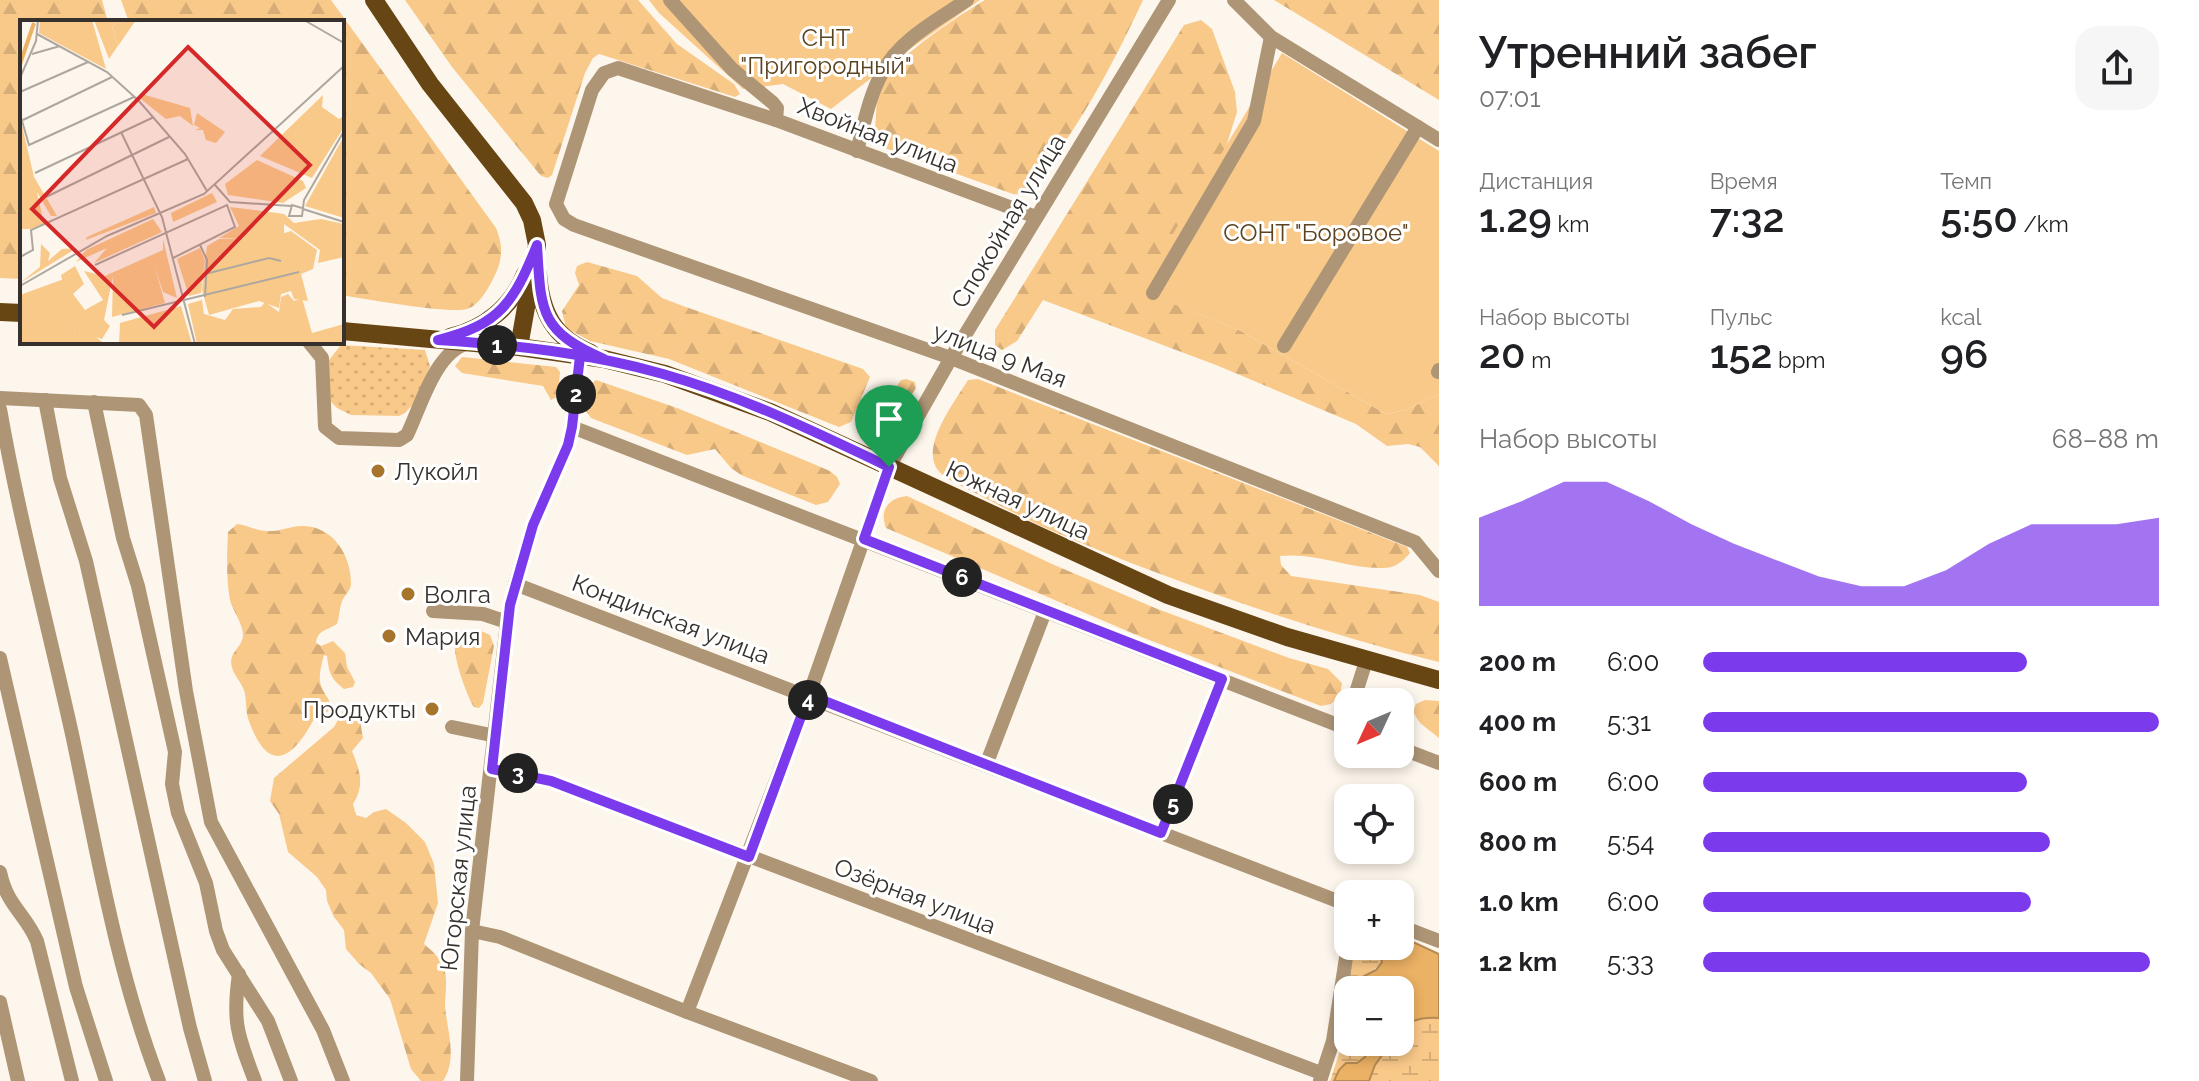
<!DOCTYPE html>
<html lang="ru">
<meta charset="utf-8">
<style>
:root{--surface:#fff;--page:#f6f6f6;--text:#202124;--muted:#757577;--accent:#7c3aed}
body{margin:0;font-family:Raleway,sans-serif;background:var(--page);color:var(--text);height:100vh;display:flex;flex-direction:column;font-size:30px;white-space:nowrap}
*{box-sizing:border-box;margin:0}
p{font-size:26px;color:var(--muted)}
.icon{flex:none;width:44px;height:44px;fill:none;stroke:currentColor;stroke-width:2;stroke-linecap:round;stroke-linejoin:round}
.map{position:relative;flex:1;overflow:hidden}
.drawer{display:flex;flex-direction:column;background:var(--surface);width:760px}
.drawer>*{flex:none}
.needle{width:52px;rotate:226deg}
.tools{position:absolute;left:1334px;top:688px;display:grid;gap:16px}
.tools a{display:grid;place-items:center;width:80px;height:80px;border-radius:16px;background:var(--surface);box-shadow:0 4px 12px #0003;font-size:40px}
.pin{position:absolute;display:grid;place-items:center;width:68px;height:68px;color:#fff;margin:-82px -34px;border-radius:50% 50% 50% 0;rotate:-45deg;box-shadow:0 0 8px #0007}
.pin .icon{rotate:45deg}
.km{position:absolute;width:40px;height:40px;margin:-20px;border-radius:50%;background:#222;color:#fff;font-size:22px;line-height:40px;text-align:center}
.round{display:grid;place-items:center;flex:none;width:84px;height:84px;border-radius:24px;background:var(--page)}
.headline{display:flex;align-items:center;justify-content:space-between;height:136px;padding:0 40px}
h1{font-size:44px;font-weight:600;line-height:60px}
.figures{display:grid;grid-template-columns:repeat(3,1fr);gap:12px;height:136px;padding:8px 40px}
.figures div{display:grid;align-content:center}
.figures b{font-size:40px;font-weight:600}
.figures small{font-size:22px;font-weight:400}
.figures p{font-size:22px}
.chart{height:224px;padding:16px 40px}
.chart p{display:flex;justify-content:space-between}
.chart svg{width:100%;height:144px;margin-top:8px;fill:var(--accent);opacity:.7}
ul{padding:0 40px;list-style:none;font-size:26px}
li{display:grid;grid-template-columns:128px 96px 1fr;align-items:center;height:60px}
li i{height:20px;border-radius:10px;background:var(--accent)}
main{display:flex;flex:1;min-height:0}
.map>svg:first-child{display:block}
.grass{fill:url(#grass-dots)}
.forest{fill:url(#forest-firs)}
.wetland{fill:url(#wetland-marsh)}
.garden{fill:#f9c98a}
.water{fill:#ebb164;stroke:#b58b53;stroke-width:2}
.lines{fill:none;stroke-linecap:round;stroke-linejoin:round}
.minor{stroke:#ae9576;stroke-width:14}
.major{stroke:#684614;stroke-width:18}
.route-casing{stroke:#fff;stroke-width:16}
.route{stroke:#7c3aed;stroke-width:10}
.poi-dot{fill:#a6742b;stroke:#fff;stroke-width:3}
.labels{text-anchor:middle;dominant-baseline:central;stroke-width:6;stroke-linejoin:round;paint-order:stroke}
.park-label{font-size:24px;fill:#5b4322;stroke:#fff}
.street-label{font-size:24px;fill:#36312c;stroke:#fff}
.poi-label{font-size:24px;fill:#36312c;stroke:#fff;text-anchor:start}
.inset-river{fill:none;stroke:#ebb164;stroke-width:4}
.inset-road{fill:none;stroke:#ada79f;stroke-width:2}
.view{fill:#d62828;fill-opacity:0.15;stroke:#d62828;stroke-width:4}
.inset-edge{fill:none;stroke:#36312c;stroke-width:4}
</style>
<main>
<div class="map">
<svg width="1439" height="1081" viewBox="0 0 1439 1081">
<defs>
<pattern id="grass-dots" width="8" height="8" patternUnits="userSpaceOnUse" patternTransform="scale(2)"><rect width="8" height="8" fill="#f9c98a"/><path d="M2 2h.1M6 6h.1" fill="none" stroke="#d6ad77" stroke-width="1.8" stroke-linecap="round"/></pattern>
<pattern id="forest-firs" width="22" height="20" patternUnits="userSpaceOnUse" patternTransform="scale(2)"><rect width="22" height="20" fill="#f9c98a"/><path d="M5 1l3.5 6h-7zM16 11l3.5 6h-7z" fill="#d6ad77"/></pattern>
<pattern id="wetland-marsh" width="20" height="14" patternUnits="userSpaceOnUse" patternTransform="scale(2)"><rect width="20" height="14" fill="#f9c98a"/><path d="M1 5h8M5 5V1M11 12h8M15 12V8" fill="none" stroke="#d6ad77"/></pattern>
</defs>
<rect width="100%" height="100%" fill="#fdf6ec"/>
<!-- grass -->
<polygon class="grass" points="341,345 425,350 430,366 417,400 405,413 399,416 351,415 337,408 330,401 329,360"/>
<!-- forest -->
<g class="forest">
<polygon points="0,0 102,0 108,22 22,22 22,279 0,278"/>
<path d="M121,0H331L496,228C503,245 503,258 495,275C489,287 480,305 467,309C450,314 364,299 342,295V22H129Z"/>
<polygon points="405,0 638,0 677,44 734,84 740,94 735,97 599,54 593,58 585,73 552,175 548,178 541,176 452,67"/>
<path d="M985,0H1143C1111,69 1074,137 1025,195L1013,194L879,146L873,137C878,121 874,104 880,88C890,60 958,16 985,0Z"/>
<polygon points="1274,0 1439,0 1439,100"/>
<polygon points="1201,20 1212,29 1235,92 1237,112 1226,147 1140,290 1241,331 1386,414 1406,410 1439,394 1439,511 1439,466 1420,447 1408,444 1387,446 1356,424 1216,365 1043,300 1017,341 1002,350 995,345 995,330 1184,25"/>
<polygon points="587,262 637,276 662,298 683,306 863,369 870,377 851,422 839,427 669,359 590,341 566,328 562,311 579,285 575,273 577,266"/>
<polygon points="462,357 556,367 560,372 558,396 551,400 543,386 462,373 455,366"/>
<path d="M906,379L915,382L916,388C907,402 898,418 880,421L878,413L901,380Z"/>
<path d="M978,379L1407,547L1410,553C1402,562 1395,568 1383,568C1349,569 1316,552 1280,556L1281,565L1291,576L1420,595L1439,602V662C1310,630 1179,584 1057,533C1020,517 984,497 948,479C943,475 937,471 935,465C924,441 956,400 968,380Z"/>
<polygon points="596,380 677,408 804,460 830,471 837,477 840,484 828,502 816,505 741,475 731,468 715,449 687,455 591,418 583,407 588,387"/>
<path d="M907,496L1052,564L1155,608L1289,658L1328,669L1342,683L1340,696L1331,704L1321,706L1139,636L886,528C879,509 889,498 907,496Z"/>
<path d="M237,524C248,525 256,531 267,531C280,532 292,525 304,526C333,527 351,555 351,583C351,590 346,594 343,599C339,607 340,616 337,624C328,630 317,630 316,643L321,646L333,641L345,653L347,667L355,682L353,687L344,689C330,678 329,672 327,656L324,655C322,662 319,674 320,682C323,698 345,709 315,717C294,758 269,777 249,721C245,711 247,700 244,690C240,680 232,674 231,662C231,651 243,646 243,635C243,624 233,611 230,600C226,580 227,553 228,532Z"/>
<path d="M479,630L490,635L494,646L483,703L479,708L474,707C467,697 450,650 456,640C460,632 470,632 479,630Z"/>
<polygon points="1425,700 1439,701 1439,738 1420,723 1413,712 1416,704"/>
<path d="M352,710L360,721L363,738L352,751C360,771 365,785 353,804L356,815L366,818L374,812L386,809L406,823L425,842L434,864L438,903L424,944C432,951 441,958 444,968C448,980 445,994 445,1006C447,1031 458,1058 443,1081H421L411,1069L390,999L371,973L359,964L346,949L344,930L334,917L327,901L326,890L317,877L288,852L279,814L270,801L274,778L334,727L343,711Z"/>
</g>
<!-- wetland -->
<g class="wetland">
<path d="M1355,946H1376L1382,962C1373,974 1353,978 1348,990V1042H1360L1365,1057L1357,1063L1339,1070L1334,1081H1330L1344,1039L1343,1007Z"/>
<polygon points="1426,1017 1439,1018 1439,1081 1369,1081 1375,1065 1387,1050 1393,1051 1394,1042 1400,1042 1400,1030 1406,1024"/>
</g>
<!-- garden -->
<g class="garden">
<polygon points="649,0 980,0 900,56 831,109 783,84 743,89 659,13"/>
<polygon points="1282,53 1439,151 1439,394 1406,410 1386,414 1241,331 1139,290"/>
</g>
<!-- water -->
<g class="water">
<path d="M1400,936L1439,954V1018C1425,1017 1410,1019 1400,1030V990H1349L1351,983L1376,970L1382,962L1376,946H1400Z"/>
<polygon points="1360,1042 1394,1042 1393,1051 1386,1050 1375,1065 1369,1081 1334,1081 1339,1070 1346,1063 1357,1063 1365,1057 1365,1049"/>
</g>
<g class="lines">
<!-- minor -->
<g class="minor">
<polyline points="670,0 732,69 773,103 777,108 776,120"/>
<polyline points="1234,0 1271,37 1439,140"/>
<path d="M857,151C864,125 869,96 882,73C899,40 937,20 967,0"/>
<polyline points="1036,217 776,120 618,68 604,73 592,90 556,204 564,219 574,225 951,358 1415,542 1439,571"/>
<polyline points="1153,293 1254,121 1271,37"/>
<path d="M309,342L322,358L325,427L339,438L399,440L407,435C421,406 435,352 468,343"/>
<polyline points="1284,346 1418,127"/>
<polyline points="1438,372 1439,370"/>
<polyline points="0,398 139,405 146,415 186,691 211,822 323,1030 343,1081"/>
<polyline points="45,400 60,478 86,561 190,1028 205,1081"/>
<polyline points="94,402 123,538 138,586 175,752 172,784 178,813 206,883 216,931 223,950 268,1021 291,1081"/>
<path d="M0,409C19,518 48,625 72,734C97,851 116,969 159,1081"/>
<polyline points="572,427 1348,729"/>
<polyline points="515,584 1348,905"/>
<polyline points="433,611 483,614 507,622"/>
<polyline points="0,658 76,987 106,1081"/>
<polyline points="1353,702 1366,661"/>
<polyline points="452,727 496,736"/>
<polyline points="1400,748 1439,763"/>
<polyline points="986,765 1046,609"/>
<polyline points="492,769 551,781 1321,1073"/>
<polyline points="1161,833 1222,679"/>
<path d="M0,872C7,906 25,913 37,941L72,1081"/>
<polyline points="1400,926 1439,941"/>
<polyline points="472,931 500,937 687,1012 871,1081"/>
<path d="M239,974C232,1023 238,1036 255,1081"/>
<polyline points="0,1002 18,1081"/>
<polyline points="687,1012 809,695 889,467 951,358 1169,0"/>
<polyline points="467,1081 472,931 507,622 515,584 533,525 568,445 572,427 580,356"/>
<polyline points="1320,1081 1333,1041 1348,945"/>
</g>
<!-- major -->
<g class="major">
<polyline points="374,0 430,84 524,203 532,220 537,245 519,347"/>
<path d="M538,274C541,313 554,338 591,353"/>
<polyline points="0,312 22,313"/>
<polyline points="342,331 519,347 604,359 665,374 770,412 1168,595 1287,637 1439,680"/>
<path d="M450,337C484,329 512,307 525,274"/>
</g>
</g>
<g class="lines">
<!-- route casing -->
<g class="route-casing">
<path id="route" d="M889,467C816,432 741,396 663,374C590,353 514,345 438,340C500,325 514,302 537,245C541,311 539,331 604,359L580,356L572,427L568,445L533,525L510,605L492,769L551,781L749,857L809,695L1161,833L1222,679L864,539L889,467"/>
</g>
<!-- route -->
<use href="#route" class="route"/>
</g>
<!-- markers -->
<g class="poi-dot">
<circle cx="378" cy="471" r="8"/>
<circle cx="408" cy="594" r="8"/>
<circle cx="389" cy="636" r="8"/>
<circle cx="432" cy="709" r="8"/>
</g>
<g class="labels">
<!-- park labels -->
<g class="park-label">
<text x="826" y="37">СНТ<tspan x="826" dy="28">"Пригородный"</tspan></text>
<text x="1316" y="232">СОНТ "Боровое"</text>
</g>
<!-- street labels -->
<g class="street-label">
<text transform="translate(878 135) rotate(21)">Хвойная улица</text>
<text transform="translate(1008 221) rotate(-59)">Спокойная улица</text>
<text transform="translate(1000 355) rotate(21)">улица 9 Мая</text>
<text transform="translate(1018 500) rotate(25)">Южная улица</text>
<text transform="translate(671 619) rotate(21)">Кондинская улица</text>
<text transform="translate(458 878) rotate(-84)">Югорская улица</text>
<text transform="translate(915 896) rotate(21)">Озёрная улица</text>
</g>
<!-- poi labels -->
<g class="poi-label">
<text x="394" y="471">Лукойл</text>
<text x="424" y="594">Волга</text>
<text x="405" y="636">Мария</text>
<text x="416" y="709" text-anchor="end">Продукты</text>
</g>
</g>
<!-- overview -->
<g transform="translate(20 20)">
<rect width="324" height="324" fill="#fdf6ec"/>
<path d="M101,0H116L89,39L98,25L92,7Z" fill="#f9c98a"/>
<path d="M20,0H72L86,49L19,13ZM74,0H101L92,7L98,25L89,39ZM125,75L170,88L173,106L160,96L146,99L122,80L120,74ZM303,75L302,87L319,99L324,96V107L292,158L240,136ZM177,93L205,112L196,123L186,120L183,110H175L180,108L174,105ZM324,116V198L285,186ZM237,140L283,161L286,168L263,183L208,175L205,164ZM192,173L197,182L153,202L151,193ZM134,187L136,193L66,220L67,217ZM210,187L264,194L274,203L301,199L324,204V237L298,243L300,230L264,204V214L253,220L199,218L219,206ZM133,199L142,212L74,243L87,228L56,242L66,230ZM143,219L157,278L143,272L133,242L93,256L84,300L90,306L82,319L55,312L41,255L55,246L64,264L53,274L65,290L83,280L64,251L85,256L143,230ZM21,224L30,233L28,241L42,229L57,228L0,263L20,247ZM180,228L185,240L181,273L169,276L157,239ZM268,274L274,281L282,278L292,313L324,304V322L177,324L168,284L182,280L184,294L205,300L213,289L241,287L245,282L259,292L261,277ZM161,286L172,324H99L100,303Z" fill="#f9c98a"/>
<path d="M0,97L14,157L37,196H31L17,172L24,204L11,209H0Z" fill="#f9c98a"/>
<path d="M271,211L297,230L293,249L281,254L288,281L274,279L271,271L261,274L259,288L239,281L189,295L182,270L187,226L199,219H246ZM133,241L145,283L92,297L93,256ZM44,259L55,312L66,310L85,324H0V275Z" fill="#f9c98a"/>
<path class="inset-river" d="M0,44L14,3"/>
<path class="inset-road" d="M284,0L324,23M17,14L87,52L119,81L165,134L187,171M12,34L40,26M0,58L16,21L18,0M0,72L68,42M0,94L9,125L114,77M3,100L92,57M101,112L142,197L175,324M15,153L134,97M195,165L210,182L271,186M26,177L149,117M282,188L272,185L269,196H282L284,180L324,111M283,189L324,202M180,225L187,240L185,277M0,237L13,230L11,210L168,139M75,245L207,185L215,207L153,238M185,254L249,238L261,241M0,266L87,216L184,174L324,46M102,295L279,252"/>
<path class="view" d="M168,27L290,145L134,307L12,189Z"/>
<rect width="324" height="324" class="inset-edge"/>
</g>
</svg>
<div class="tools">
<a><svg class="needle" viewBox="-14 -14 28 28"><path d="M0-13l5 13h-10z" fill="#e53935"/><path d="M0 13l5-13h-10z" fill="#757577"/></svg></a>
<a><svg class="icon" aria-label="locate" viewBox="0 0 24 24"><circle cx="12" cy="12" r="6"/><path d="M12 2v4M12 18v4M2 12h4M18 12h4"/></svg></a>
<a>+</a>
<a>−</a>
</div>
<div class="pin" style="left:889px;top:467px;background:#1e9e55"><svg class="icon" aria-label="arrive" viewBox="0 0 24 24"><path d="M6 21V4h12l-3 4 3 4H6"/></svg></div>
<b class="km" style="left:497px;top:345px">1</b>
<b class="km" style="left:576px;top:394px">2</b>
<b class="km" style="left:518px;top:773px">3</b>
<b class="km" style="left:808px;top:700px">4</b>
<b class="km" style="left:1173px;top:804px">5</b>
<b class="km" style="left:962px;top:577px">6</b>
</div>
<section class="drawer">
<div class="headline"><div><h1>Утренний забег</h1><p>07:01</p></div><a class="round"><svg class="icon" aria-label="share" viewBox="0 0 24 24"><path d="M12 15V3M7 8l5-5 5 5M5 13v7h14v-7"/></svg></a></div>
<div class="figures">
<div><p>Дистанция</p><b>1.29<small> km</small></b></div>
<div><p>Время</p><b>7:32</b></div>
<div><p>Темп</p><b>5:50<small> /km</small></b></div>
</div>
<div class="figures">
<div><p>Набор высоты</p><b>20<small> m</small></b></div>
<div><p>Пульс</p><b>152<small> bpm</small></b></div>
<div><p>kcal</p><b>96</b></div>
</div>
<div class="chart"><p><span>Набор высоты</span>68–88 m</p>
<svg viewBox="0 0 160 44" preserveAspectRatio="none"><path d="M0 44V17L10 12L20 6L30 6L40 12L50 19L60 25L70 30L80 35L90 38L100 38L110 33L120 25L130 19L140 19L150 19L160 17V44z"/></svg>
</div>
<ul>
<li><b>200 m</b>6:00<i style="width:71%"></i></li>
<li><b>400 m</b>5:31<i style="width:100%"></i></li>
<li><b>600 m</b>6:00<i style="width:71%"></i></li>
<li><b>800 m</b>5:54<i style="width:76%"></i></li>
<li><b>1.0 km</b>6:00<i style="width:72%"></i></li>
<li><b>1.2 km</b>5:33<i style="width:98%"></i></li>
</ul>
</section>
</main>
